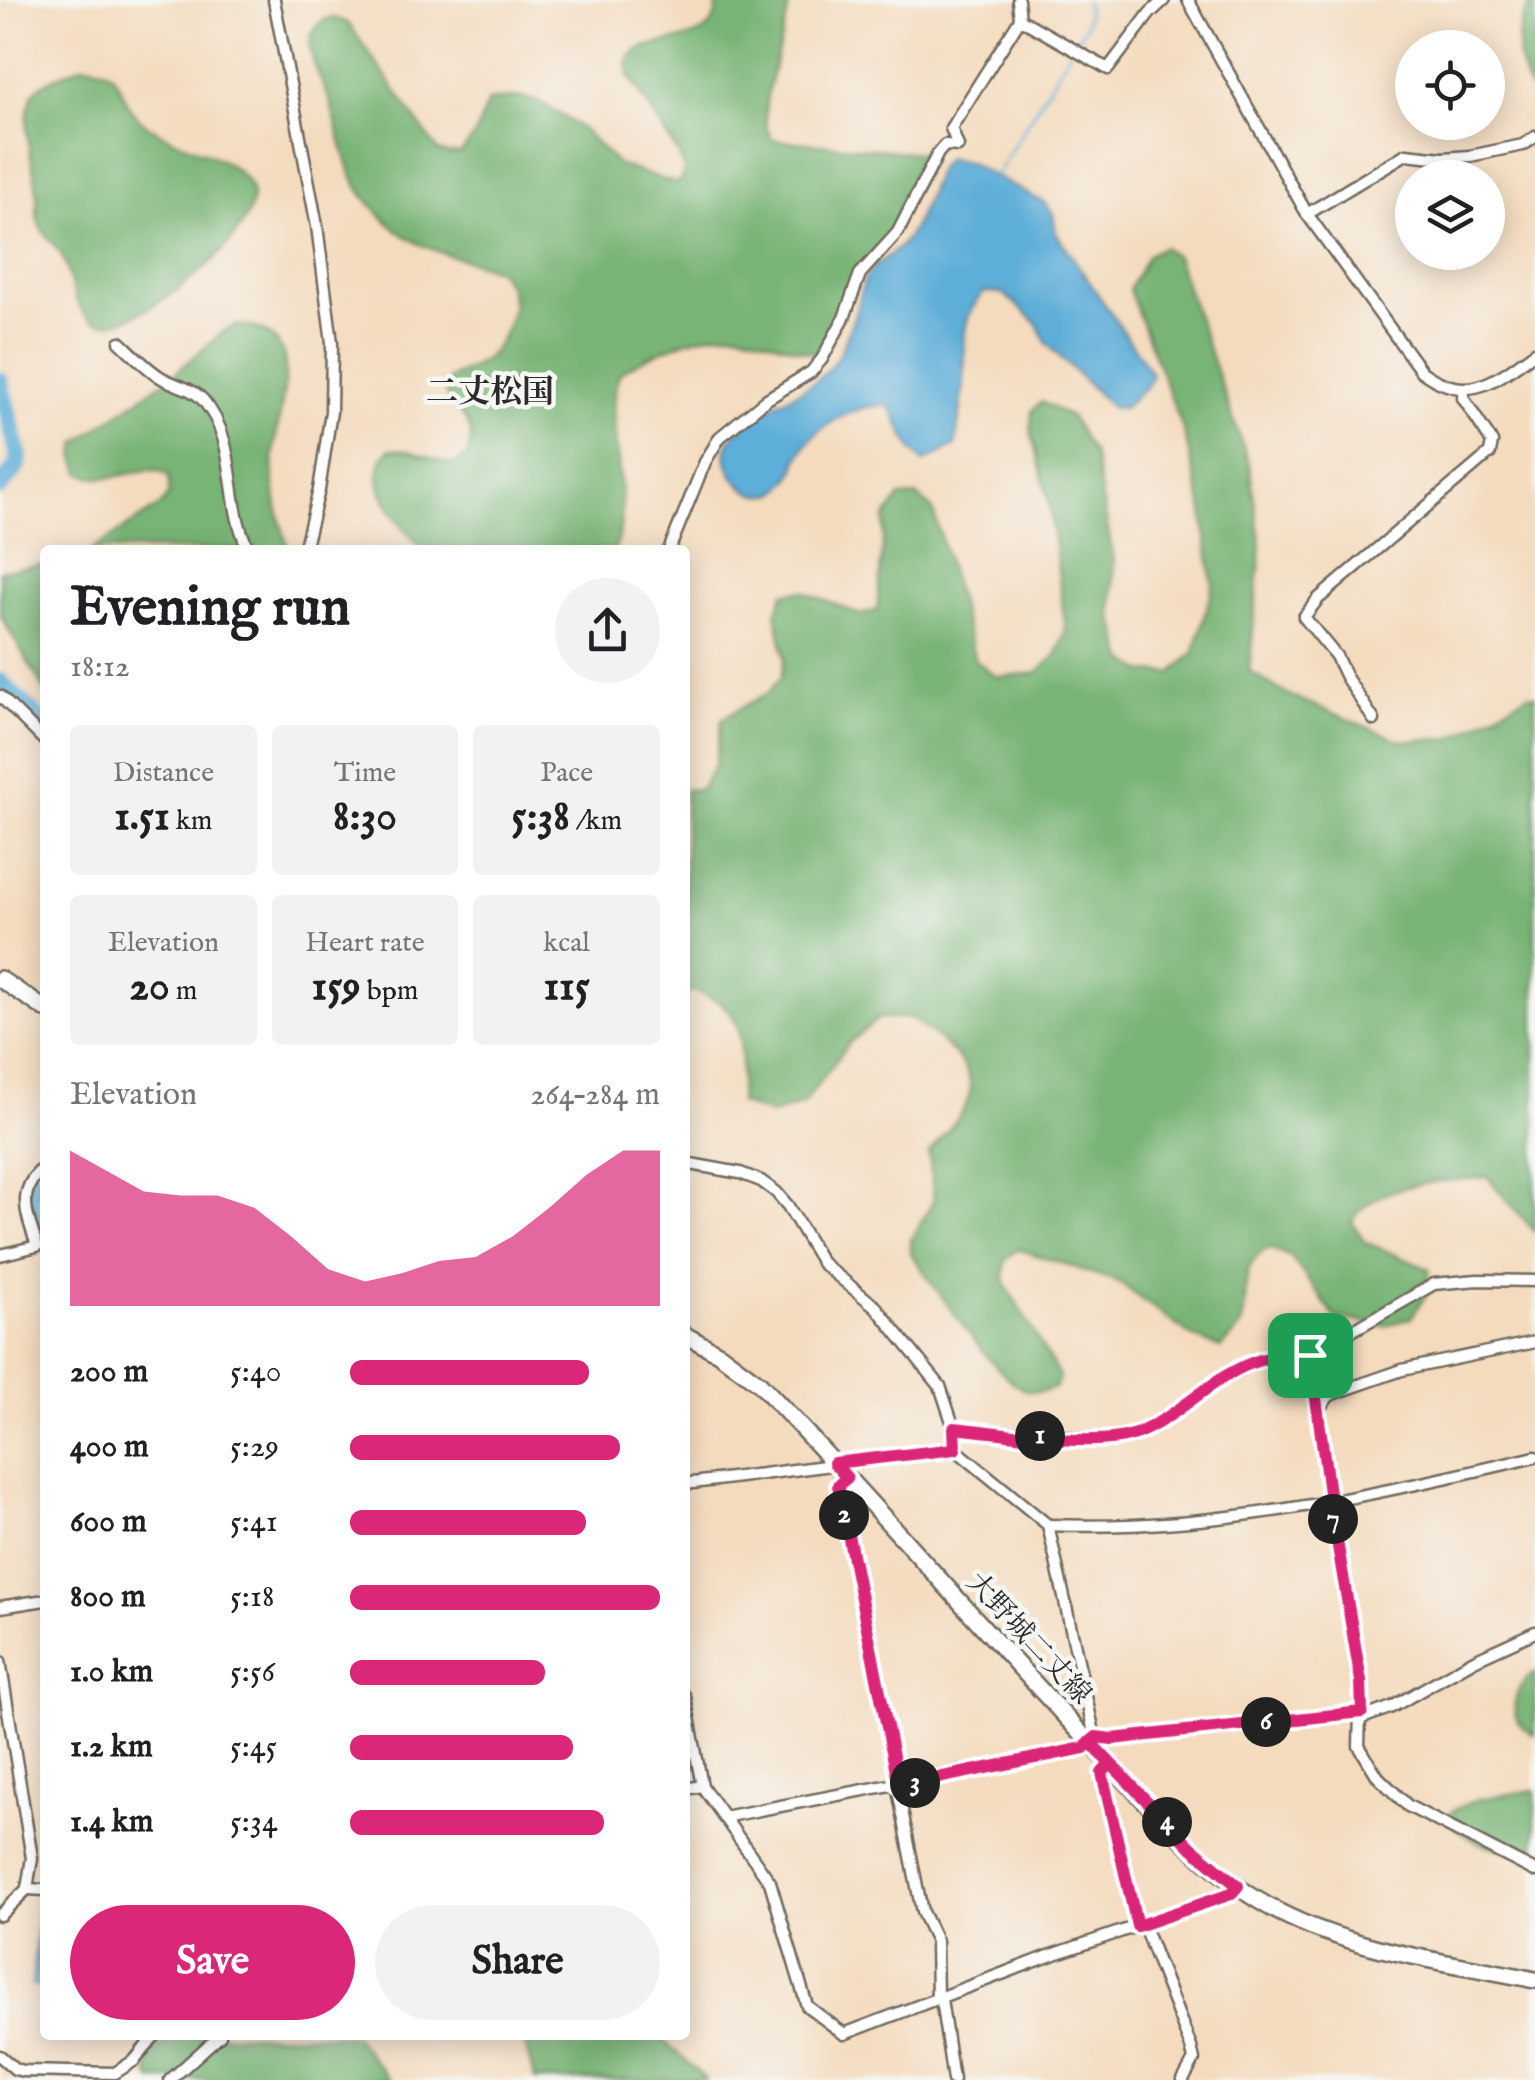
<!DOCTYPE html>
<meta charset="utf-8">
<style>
:root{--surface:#fff;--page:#f2f2f2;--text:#202124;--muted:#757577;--accent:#db2777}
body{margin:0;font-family:"IM FELL English","Noto Serif JP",serif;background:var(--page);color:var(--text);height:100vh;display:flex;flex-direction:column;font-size:38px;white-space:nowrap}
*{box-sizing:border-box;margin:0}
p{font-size:32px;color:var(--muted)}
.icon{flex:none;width:55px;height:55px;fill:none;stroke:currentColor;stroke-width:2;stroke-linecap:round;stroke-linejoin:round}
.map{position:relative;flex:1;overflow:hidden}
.sheet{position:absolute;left:40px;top:545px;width:650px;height:1495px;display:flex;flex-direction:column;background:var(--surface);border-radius:10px;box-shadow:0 5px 25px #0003}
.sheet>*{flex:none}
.fabs{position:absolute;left:1395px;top:30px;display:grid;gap:20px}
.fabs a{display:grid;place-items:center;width:110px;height:110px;border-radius:50%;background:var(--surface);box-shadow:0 5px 25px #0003;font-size:50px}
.pin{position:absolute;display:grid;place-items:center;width:85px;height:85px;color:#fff;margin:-42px;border-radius:20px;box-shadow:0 5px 15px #0006}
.km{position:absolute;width:50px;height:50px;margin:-25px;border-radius:50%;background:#222;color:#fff;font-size:28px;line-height:50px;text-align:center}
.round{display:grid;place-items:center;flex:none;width:105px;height:105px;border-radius:52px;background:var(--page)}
.overview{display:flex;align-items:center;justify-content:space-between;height:170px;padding:0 30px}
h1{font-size:55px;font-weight:700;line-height:75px}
.metrics{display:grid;grid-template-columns:repeat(3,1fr);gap:15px;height:170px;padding:10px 30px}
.metrics div{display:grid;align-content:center;border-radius:10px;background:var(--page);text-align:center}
.metrics b{font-size:42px;font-weight:700}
.metrics small{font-size:28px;font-weight:400}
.metrics p{font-size:28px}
.chart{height:280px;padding:20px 30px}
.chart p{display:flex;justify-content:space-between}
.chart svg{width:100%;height:180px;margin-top:10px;fill:var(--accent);opacity:.7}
.primary-button{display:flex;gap:20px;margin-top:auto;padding:20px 30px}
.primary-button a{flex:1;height:115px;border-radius:60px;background:var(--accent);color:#fff;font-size:40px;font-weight:700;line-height:115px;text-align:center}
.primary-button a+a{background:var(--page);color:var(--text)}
ul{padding:0 30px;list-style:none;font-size:32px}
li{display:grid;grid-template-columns:160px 120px 1fr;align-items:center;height:75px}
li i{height:25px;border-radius:12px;background:var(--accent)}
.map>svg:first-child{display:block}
.forest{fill:#78b474;stroke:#527050;stroke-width:2.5}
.water{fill:#5daed8;stroke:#446c82;stroke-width:2.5}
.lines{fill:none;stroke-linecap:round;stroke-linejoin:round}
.stream{stroke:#5daed8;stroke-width:2.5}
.river{stroke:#5daed8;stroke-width:18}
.minor-casing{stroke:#71695e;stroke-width:15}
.primary-casing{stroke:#71695e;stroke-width:20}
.minor{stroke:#fff;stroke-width:10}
.primary{stroke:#fff;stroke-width:15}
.route-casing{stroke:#fff;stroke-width:20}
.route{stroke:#db2777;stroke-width:12}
.labels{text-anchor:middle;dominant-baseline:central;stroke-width:9;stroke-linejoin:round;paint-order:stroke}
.street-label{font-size:28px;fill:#2b2b2b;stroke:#f6f6f2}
.quarter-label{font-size:32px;font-weight:bold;fill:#2b2b2b;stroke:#f6f6f2}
</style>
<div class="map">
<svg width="1535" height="2080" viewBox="0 0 1535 2080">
<rect width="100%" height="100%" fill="#f6f6f2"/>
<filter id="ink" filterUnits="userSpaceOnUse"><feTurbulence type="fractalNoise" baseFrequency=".01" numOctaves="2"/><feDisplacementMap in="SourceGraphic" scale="20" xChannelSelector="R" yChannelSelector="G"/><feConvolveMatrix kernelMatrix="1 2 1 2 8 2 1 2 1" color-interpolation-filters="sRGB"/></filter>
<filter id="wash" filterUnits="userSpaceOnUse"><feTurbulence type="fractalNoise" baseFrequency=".0048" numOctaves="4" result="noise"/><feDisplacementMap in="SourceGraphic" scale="40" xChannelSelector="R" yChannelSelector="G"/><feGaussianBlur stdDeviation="2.25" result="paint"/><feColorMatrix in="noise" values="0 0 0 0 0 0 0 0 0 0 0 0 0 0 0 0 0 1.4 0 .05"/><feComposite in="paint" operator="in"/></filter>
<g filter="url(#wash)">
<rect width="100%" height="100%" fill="#f4dbbe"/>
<!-- forest -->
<g class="forest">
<path d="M717,0H789C789,35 749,114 773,140L919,153L930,158L928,165L888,234L852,277L845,308L819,353C792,351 768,337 742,333C708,327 650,354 621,372C598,412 637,499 614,550H425C402,530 358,478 390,449L406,450L453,465L467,456C482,413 450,418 444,385C455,372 470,370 484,360C499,349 515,317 512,298C511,287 505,278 498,270C463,258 419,251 391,225C378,213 365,199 356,184C343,158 339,129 330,102C323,80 296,42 320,23C330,15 338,18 348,23L438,151L448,154L461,153L476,133L488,101L519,97L540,102L581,128L618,165L674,183L681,180L684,171L680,157L629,75L627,62C641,28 720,58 717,0Z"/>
<path d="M1532,0H1535V95C1513,66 1513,31 1532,0Z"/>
<path d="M84,65C124,67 114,88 134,113C161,147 240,151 251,191C256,208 241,226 232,239C213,266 128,336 94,321C71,311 72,273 61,254C55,243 43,236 39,223C35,214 38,203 37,193C34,160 20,129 32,96C38,81 70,72 84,65Z"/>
<path d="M1163,247L1176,257L1249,464L1261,547L1249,671L1286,694L1401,741L1452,738L1529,694L1535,695V1232L1487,1177C1444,1182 1376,1180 1352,1222L1365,1242L1429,1269V1290L1411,1318L1384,1326L1335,1317L1291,1257L1269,1248C1231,1268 1255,1304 1238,1330C1234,1337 1225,1343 1220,1348L1191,1336L1119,1282L1017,1249L1005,1261L1004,1282L1059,1376L1056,1387C1043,1392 1032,1395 1019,1387C988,1367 936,1287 911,1254V1240L934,1200L929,1153C941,1137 959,1121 967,1103C984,1066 935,1037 911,1018H879L849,1043L803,1104L771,1115L739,1103C740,1069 751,1018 715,1000C704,995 697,990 685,991V790L700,789L715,765L722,719L769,692L781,677L785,658L776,613L784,593L803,591L860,615L877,610L885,518L900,497L918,496L933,510L975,660L997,677L1037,673L1056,655L1066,631L1049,502L1031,431L1032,411L1041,402L1070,416L1094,456L1114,561L1112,612L1125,660L1144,672L1172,673L1194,653L1213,586L1202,504L1183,429L1129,290L1148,255Z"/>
<path d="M239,325C258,328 273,331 282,351C292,373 276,426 274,451C271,487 278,517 289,550H92L161,505L169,495V477C149,456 111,490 81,473L75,456L78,442L173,375L227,329Z"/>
<polygon points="45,564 45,691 0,615 0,571"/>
<path d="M1535,1672V1735C1504,1721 1512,1689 1535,1672Z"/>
<path d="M1535,1790V1856C1505,1851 1467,1845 1448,1819L1452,1811L1478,1799Z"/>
<path d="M178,2035H353L390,2080H152C140,2058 159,2044 178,2035Z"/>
<polygon points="525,2035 658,2035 706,2080 535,2080 525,2044"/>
</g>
<!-- water -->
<g class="water">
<path d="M947,158L967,162L1045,203L1053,214L1056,233L1152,374L1147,386L1123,408L1111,407L1047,344L1036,322L1018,306L1002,293L984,292C955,326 968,343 964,382C962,403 958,425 955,446L924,462L912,450L890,406C860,402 816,425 801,453C793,469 794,480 778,491C751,509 715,466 730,441C752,403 807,399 833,364C844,349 851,325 857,308C861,299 860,288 865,279C873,262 892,257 903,243C920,223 928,191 939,167Z"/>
<polygon points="39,1905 45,1905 45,1986 32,1985"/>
</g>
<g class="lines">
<!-- stream -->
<g class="stream">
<path d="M1074,44C1084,30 1091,18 1085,0"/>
<polyline points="995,177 1070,51"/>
</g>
<!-- river -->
<g class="river">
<polyline points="0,381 19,457 16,468 0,487"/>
<polyline points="0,682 45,725"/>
<path d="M37,1180C25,1197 33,1222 45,1239"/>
</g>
</g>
</g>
<g filter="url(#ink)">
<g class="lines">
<!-- minor casing -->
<g class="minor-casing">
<g id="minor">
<polyline points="274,0 317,226 332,343 331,412 319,490 304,550"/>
<path d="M1188,0L1307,214L1421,371C1468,406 1495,381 1535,352"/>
<polyline points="1020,19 1108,69 1150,13 1164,0"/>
<polyline points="1307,214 1406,154 1443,158 1470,156 1523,145 1535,137"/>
<path d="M120,342C133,354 147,369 162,378C176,386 193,388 203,400C240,443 224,503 249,550"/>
<polyline points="669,550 705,462 720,437 767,399 811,372 822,359 844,318 860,274 898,232 938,153 945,145 958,146 951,128 1020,19 1018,0"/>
<polyline points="0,696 45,741"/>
<polyline points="1374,720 1346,677 1336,656 1304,617 1318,599 1490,453 1492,442 1463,398 1464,389"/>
<polyline points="685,1163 740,1173 761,1181 776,1192 788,1206 822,1263 876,1307 940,1386 954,1428 955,1449"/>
<path d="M0,1255L37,1246C27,1214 15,1191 45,1166"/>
<polyline points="1310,1355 1330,1500 1361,1681 1359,1746 1378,1777 1408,1806 1535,1871"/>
<polyline points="1320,1407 1330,1395 1402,1370 1535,1342"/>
<polyline points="954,1428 1104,1440 1138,1434 1221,1380 1262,1359 1310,1355 1434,1284 1477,1280 1535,1281"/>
<polyline points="847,1478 838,1485 922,1912 936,1941 937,1999"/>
<polyline points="685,1484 955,1449 1048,1525 1095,1737 1084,1748 723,1817"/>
<path d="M1048,1525C1212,1532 1376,1495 1535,1457"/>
<polyline points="0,1607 45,1600"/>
<polyline points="0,1661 32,1858 27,1889 0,1915"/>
<polyline points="685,1696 702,1786 770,1882 807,2006 844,2034 1049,1956 1231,1894 1238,1885"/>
<polyline points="1095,1737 1112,1739 1362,1712 1365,1717 1392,1707 1474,1660 1535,1632"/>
<polyline points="1110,1764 1102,1773 1137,1926"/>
<polyline points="685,1789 702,1786"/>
<polyline points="27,1889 45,1890"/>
<polyline points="1143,1924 1191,2047 1194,2060 1183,2080"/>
<polyline points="941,1999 953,2080"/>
<polyline points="0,2056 15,2069 23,2071 115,2073 135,2060 155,2035"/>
<polyline points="170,2080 220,2035"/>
</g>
</g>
<!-- primary casing -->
<g class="primary-casing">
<g id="primary">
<polyline points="0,979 45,1009"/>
<path d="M685,1335L720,1354L759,1383C873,1502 980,1627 1093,1746C1149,1804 1206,1875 1279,1912C1357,1952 1450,1962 1535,1980"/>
</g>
</g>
<!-- minor -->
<use href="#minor" class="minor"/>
<!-- primary -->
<use href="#primary" class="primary"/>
</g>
</g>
<g class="lines" filter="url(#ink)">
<!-- route casing -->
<g class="route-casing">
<path id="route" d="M1310,1355C1295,1356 1279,1355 1264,1359C1217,1371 1182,1415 1138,1433C1098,1450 999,1432 954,1428L955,1449L834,1463L847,1478L838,1485L899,1786L1084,1748L1090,1742L1192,1848L1238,1886L1231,1894L1137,1926L1102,1773L1110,1764L1090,1742L1096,1737L1112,1739L1362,1712L1361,1681L1330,1500L1310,1355"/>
</g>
<!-- route -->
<use href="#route" class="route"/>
</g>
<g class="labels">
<!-- street labels -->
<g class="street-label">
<text transform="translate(1028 1639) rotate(47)">大野城二丈線</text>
</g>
<!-- quarter labels -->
<g class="quarter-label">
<text x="490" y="393">二丈松国</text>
</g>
</g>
</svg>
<div class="fabs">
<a><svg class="icon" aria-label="locate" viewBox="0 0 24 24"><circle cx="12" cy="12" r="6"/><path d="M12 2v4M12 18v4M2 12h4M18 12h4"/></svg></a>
<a><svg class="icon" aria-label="layers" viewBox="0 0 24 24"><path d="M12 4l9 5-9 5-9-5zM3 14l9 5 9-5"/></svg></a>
</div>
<div class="pin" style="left:1310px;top:1355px;background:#1e9e55"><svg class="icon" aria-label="arrive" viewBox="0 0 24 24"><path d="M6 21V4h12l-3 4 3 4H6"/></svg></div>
<b class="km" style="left:1040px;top:1436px">1</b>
<b class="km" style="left:844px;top:1515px">2</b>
<b class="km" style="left:915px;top:1783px">3</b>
<b class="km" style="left:1167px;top:1822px">4</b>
<b class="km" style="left:1266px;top:1722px">6</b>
<b class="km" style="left:1333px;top:1519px">7</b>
<section class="sheet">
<div class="overview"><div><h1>Evening run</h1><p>18:12</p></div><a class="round"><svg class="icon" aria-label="share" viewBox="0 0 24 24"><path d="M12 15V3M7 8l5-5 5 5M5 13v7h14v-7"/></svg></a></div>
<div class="metrics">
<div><p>Distance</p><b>1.51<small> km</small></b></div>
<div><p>Time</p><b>8:30</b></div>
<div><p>Pace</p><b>5:38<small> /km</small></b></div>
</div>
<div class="metrics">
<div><p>Elevation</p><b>20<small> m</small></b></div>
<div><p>Heart rate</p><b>159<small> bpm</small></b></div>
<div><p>kcal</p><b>115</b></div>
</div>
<div class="chart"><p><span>Elevation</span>264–284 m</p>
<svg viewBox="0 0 160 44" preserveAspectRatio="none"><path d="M0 44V6L10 11L20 16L30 17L40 17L50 20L60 27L70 35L80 38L90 36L100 33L110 32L120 27L130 20L140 12L150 6L160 6V44z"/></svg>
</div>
<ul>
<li><b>200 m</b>5:40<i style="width:77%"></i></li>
<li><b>400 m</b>5:29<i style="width:87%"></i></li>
<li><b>600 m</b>5:41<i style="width:76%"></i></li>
<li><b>800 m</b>5:18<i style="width:100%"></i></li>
<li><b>1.0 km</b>5:56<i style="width:63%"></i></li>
<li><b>1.2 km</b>5:45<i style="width:72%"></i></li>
<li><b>1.4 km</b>5:34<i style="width:82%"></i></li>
</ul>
<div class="primary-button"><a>Save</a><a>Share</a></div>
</section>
</div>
